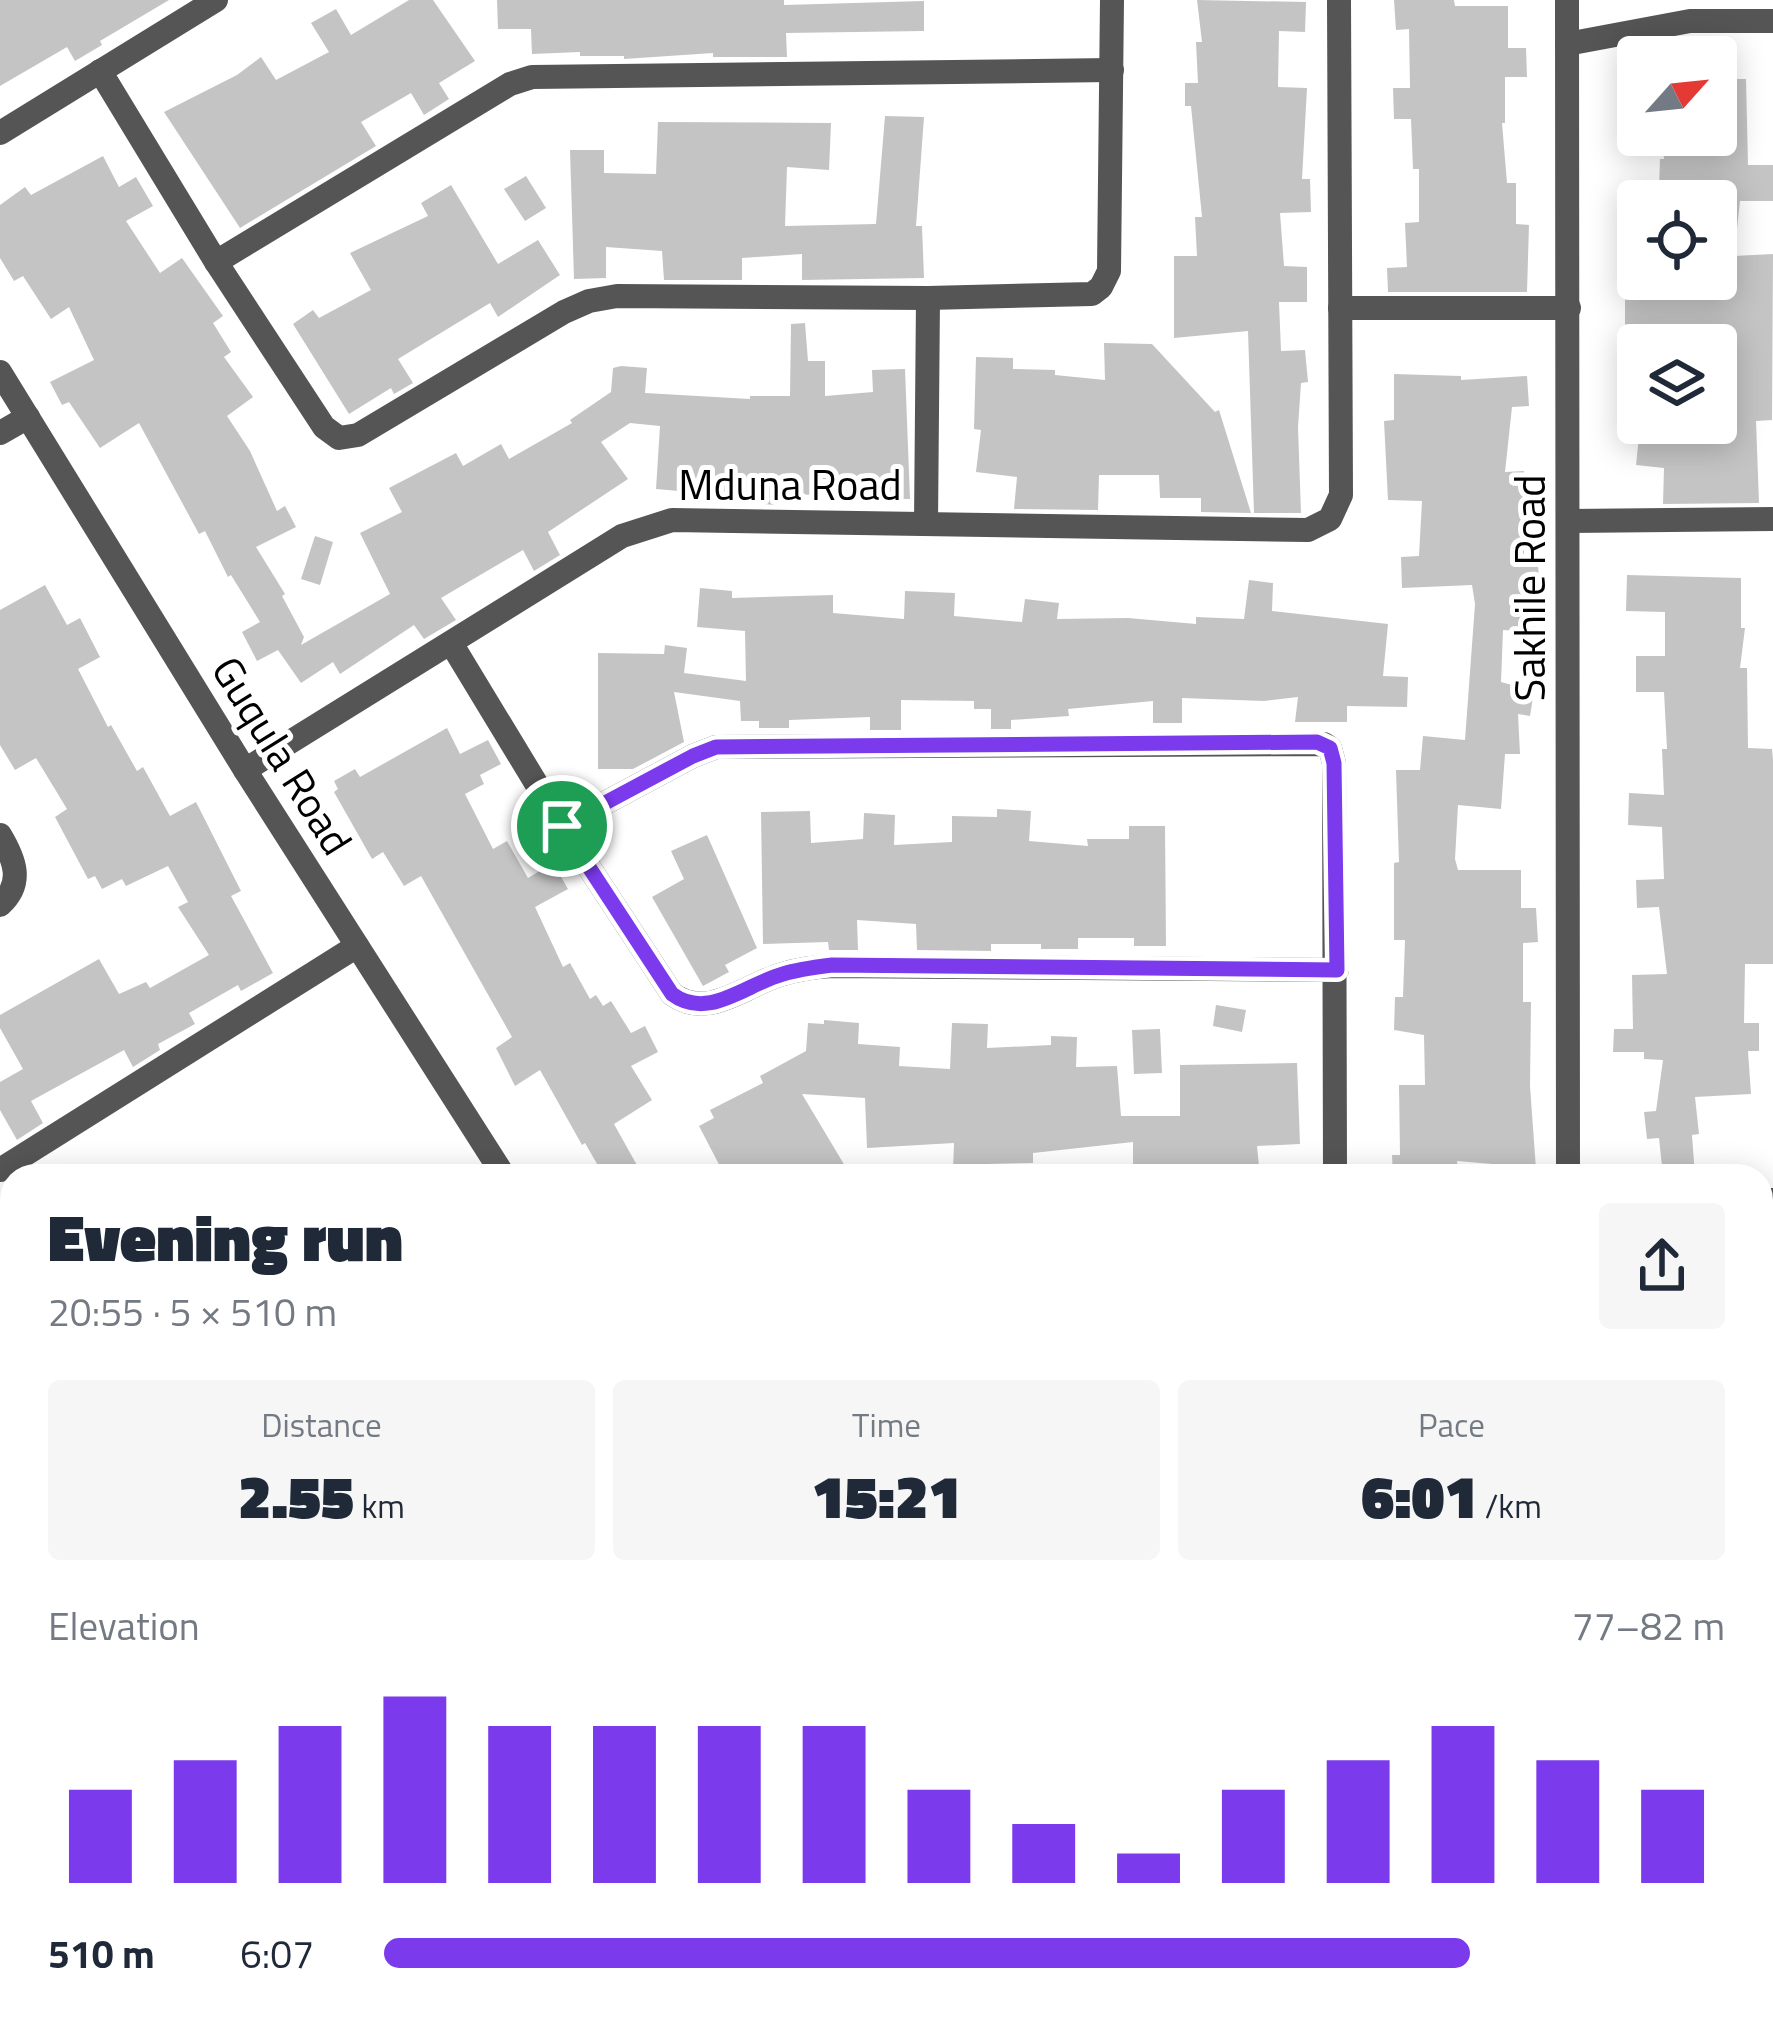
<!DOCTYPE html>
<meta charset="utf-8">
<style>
:root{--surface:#fff;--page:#f6f6f7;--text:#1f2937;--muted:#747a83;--accent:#7c3aed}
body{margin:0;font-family:"Titillium Web",sans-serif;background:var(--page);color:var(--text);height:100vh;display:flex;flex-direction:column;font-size:45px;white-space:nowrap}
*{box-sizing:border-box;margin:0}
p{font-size:39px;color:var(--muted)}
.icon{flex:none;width:66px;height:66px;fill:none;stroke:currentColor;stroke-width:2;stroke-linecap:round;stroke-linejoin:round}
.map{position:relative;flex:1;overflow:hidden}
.side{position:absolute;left:0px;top:1164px;width:1773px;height:861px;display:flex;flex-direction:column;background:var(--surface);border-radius:36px 36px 0 0;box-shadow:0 6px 30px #0003}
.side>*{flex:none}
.needle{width:78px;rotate:63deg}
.tools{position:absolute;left:1617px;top:36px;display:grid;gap:24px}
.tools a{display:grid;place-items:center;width:120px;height:120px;border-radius:12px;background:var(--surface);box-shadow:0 6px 30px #0003;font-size:60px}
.pin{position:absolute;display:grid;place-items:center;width:102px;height:102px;color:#fff;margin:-51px;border:6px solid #fff;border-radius:50%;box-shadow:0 3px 12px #0007}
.round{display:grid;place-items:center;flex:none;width:126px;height:126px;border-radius:12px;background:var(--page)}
.headline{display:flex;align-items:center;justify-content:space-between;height:204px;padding:0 48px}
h1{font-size:66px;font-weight:800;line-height:90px}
.stats{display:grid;grid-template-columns:repeat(3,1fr);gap:18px;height:204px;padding:12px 48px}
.stats div{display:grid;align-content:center;border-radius:12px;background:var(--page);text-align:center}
.stats b{font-size:60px;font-weight:800}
.stats small{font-size:33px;font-weight:400}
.stats p{font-size:33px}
.chart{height:336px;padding:24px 48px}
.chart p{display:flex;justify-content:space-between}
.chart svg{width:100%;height:216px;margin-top:12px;stroke:var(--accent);stroke-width:6}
ul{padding:0 48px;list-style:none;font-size:39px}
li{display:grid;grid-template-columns:192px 144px 1fr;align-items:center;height:90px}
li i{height:30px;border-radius:15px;background:var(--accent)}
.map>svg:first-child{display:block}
.building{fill:#c4c4c4}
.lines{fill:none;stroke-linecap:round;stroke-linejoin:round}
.path{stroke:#777;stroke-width:4.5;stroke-dasharray:3 6;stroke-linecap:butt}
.minor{stroke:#555;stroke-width:24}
.route-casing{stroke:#fff;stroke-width:24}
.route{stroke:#7c3aed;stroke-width:15}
.labels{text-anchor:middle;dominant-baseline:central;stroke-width:10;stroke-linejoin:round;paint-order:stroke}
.street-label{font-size:42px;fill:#000;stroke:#fff}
</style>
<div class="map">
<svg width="1773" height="2024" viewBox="0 0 1773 2024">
<rect width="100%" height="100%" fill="#fff"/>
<!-- building -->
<g class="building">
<polygon points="0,0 169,0 100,41 102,45 75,61 67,47 0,86"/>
<polygon points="409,0 433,0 475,61 439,83 449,99 424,115 411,93 361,122 376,146 240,228 164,112 237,75 261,57 276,80 329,52 311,23 336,9 351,35"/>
<polygon points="497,0 784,0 784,5 924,1 924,31 786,33 787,57 713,57 713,53 624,59 624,56 580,56 580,52 532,54 531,29 498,29"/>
<polygon points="1197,0 1306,2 1305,32 1279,31 1278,87 1307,88 1302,179 1310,179 1311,212 1280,213 1284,266 1307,267 1307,302 1279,302 1281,351 1305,350 1308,382 1301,383 1298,427 1301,513 1254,513 1248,331 1174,338 1174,256 1197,256 1195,217 1202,217 1191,106 1185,106 1185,83 1198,83 1196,42 1202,42"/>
<polygon points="1394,0 1454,0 1455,6 1508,6 1508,48 1526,48 1527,77 1505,77 1505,123 1502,123 1507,183 1516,183 1516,224 1529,225 1527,292 1388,292 1387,268 1407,267 1405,223 1419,222 1419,169 1413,169 1411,119 1394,119 1393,88 1410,88 1409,29 1396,30"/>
<polygon points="1716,79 1746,79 1748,165 1773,165 1773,201 1740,201 1734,256 1773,254 1772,420 1756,421 1759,503 1663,504 1664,468 1636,465 1640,427 1716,435 1716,345 1625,345 1625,294 1712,295 1711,279 1716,279 1716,201 1710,201 1710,191 1659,189 1660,159 1664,159 1662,135 1716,135"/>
<polygon points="885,116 924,117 916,226 922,226 924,278 802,280 802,254 742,258 742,280 664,280 662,251 606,247 606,278 574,279 570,150 604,150 604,173 656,174 658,122 831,123 829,170 787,167 785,226 876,224"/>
<polygon points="103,156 119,187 136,177 153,206 126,221 160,273 182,258 223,316 213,323 231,352 224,357 253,397 227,416 250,451 277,511 285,506 296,527 256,547 285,594 282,596 304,637 301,645 390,594 360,533 402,512 389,488 456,453 463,466 501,444 509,459 572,423 570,420 611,392 613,368 621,366 647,368 645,393 750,399 750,396 790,396 791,324 805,323 808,361 825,361 825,396 873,392 872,370 905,369 910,499 878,499 878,480 820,479 820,495 776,494 776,505 702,500 702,493 656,489 660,426 630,423 601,442 628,479 548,532 560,555 534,571 523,550 441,598 456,620 424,639 414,625 340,674 333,662 301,683 278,650 257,661 242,632 260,622 231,575 228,577 205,531 199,534 139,423 100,448 69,402 62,405 50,382 94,360 69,307 51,319 23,276 14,281 0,258 0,205 25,187 31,195"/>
<polygon points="526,176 546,208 525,221 504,189"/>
<polygon points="451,185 498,264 538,240 560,275 498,317 490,303 398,359 413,383 394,394 391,388 349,414 293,324 313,310 319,318 371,290 350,253 428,216 421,203"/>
<polygon points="1104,343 1152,344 1215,412 1219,410 1251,513 1201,512 1201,498 1160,498 1159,475 1099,475 1098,510 1014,509 1017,477 976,472 981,430 974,429 976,357 1013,358 1013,369 1055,370 1055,375 1105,380"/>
<polygon points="1394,374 1461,376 1461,380 1527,376 1529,406 1512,407 1505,472 1524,471 1524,564 1538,564 1540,601 1537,602 1535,632 1503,630 1501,682 1534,691 1530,716 1518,714 1520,754 1505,754 1501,809 1458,805 1455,859 1458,870 1521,870 1521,908 1536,908 1538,942 1523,943 1523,1002 1531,1002 1530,1086 1536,1169 1504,1169 1504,1165 1457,1161 1458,1168 1427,1171 1427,1176 1393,1176 1392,1155 1400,1155 1399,1085 1425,1085 1424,1035 1394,1030 1395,997 1403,997 1405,940 1394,940 1394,863 1399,862 1396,770 1420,770 1423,736 1465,740 1475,604 1472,585 1402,588 1401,557 1419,556 1422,501 1388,500 1384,421 1394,420"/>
<polygon points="315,536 333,542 320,585 301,579"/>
<polygon points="1627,575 1741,578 1741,628 1745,628 1740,668 1747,668 1748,748 1772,749 1773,760 1773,964 1745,964 1744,1023 1759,1023 1759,1051 1748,1051 1751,1094 1695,1097 1699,1134 1692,1135 1695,1176 1663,1176 1659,1138 1647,1139 1644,1112 1656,1111 1663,1060 1644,1059 1644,1052 1613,1052 1614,1029 1633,1029 1632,975 1667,974 1659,907 1637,908 1636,880 1664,879 1662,827 1628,825 1629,793 1664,795 1662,749 1667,749 1664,692 1636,692 1636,656 1665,656 1665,612 1626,611"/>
<polygon points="1249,580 1273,583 1272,611 1388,624 1383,676 1408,677 1407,707 1347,706 1347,722 1295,722 1298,697 1264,701 1182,698 1182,723 1153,723 1153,701 1068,709 1069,716 1011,720 1011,729 991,729 991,709 974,709 974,701 901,700 901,730 870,730 870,717 789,720 789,728 759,728 759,721 741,721 740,701 674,692 684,742 633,769 598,769 598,653 664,654 665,645 687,648 684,673 746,681 745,631 697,627 700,588 732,591 732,598 833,595 833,613 904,619 905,591 955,593 954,616 1022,622 1025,599 1059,603 1057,619 1128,618 1196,624 1196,617 1244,619"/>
<polygon points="45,585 67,625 80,618 100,657 78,669 108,727 111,725 137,771 143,767 170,816 196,802 241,891 231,896 273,973 241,991 238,985 189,1013 195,1024 158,1044 160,1050 133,1067 124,1050 31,1101 43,1123 17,1140 0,1110 0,1082 23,1069 0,1028 0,1015 99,959 119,994 146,982 150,988 209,955 178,907 188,902 168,866 126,886 122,879 102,889 95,876 88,879 55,817 67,809 36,758 15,770 0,745 0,610"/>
<polygon points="447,728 460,754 488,740 501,764 480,775 484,784 465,794 493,849 507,841 528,878 553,863 568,889 535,907 563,967 570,963 590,999 596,995 603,1006 611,1001 631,1033 645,1026 658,1052 631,1066 652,1100 614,1124 643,1176 604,1176 585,1143 582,1145 540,1070 515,1086 496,1048 512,1037 421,876 404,886 383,852 372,859 334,792 338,789 334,781 355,769 360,777"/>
<polygon points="997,809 1031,811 1029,841 1088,846 1087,839 1129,839 1129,826 1165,826 1166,946 1134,946 1134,938 1078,938 1078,949 1041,949 1041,944 991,944 991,951 917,950 916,924 857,920 858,950 829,950 828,942 763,944 761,812 810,811 811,843 863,839 864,813 895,815 894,845 952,842 952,816 997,817"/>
<polygon points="707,835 757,948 725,965 729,972 703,986 652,897 684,879 671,851"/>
<polygon points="1216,1005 1246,1010 1242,1032 1213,1026"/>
<polygon points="824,1020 859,1023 858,1044 900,1047 899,1066 950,1069 952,1023 988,1024 987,1048 1051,1045 1051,1036 1077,1037 1076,1067 1117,1066 1121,1116 1180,1116 1180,1065 1297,1063 1300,1144 1257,1146 1260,1176 1180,1176 1180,1168 1133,1168 1133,1142 1033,1153 1033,1163 987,1164 986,1176 964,1176 964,1170 953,1170 954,1143 867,1148 865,1098 802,1094 851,1176 725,1176 699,1126 714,1118 710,1110 763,1083 760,1076 806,1051 808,1023 824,1024"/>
<polygon points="1160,1029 1162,1073 1134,1074 1132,1030"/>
</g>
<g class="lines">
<!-- path -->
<polyline class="path" points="0,1360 12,1359"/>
<!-- minor -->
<g class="minor">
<polyline points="1567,0 1568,1176"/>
<polyline points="1567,44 1690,21 1773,21"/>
<polyline points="100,71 216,262 324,427 339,438 358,435 564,312 589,301 617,296 928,298 1092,294 1101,287 1109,271 1112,0"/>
<polyline points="0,133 216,0"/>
<polyline points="216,262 510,84 532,77 1112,70"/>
<polyline points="1340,308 1569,308"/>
<polyline points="0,372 245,770 504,1176"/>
<polyline points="0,433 28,417"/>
<polyline points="1568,521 1773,519"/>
<polyline points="926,524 928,298"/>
<path d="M451,643L562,826L672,994C709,1021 746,984 783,974C799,969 816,967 832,966L1337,970"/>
<polyline points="245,770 622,536 672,520 1308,530 1330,519 1341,495 1339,0"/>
<polyline points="562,826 693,756 716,747 1324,744 1330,748 1334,763 1335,1176"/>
<path d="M0,835C15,860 24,883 0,905"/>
<polyline points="0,1170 357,946"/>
<polyline points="1761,1200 1773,1200"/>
<polyline points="1761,1431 1773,1431"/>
<polyline points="1761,1651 1773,1651"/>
<polyline points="1132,2013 1133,2024"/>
<polyline points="1572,2013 1572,2024"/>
<polyline points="893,2024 893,2013"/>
</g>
</g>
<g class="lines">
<!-- route casing -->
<g class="route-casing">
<path id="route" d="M1317,742L1330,748L1334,763L1337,970L832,965C816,967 799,969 783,974C746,984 708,1021 672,994L562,826L693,756L716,747Z"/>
</g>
<!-- route -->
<use href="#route" class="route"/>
</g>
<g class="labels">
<!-- street labels -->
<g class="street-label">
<text x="790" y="484">Mduna Road</text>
<text transform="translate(1529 588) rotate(-90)">Sakhile Road</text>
<text transform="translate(283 755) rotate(58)">Guqula Road</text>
</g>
</g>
</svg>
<div class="tools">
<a><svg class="needle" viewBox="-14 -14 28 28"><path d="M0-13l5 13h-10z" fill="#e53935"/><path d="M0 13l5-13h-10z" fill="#747a83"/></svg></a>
<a><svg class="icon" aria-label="locate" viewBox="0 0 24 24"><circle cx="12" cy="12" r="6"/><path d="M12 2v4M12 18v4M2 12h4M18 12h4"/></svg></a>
<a><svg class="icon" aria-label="layers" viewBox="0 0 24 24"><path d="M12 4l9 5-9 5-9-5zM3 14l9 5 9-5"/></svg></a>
</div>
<div class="pin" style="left:562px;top:826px;background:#1e9e55"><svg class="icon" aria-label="arrive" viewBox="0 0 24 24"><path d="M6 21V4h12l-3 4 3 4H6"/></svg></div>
<section class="side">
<div class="headline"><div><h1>Evening run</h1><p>20:55 · 5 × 510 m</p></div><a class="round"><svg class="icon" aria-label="share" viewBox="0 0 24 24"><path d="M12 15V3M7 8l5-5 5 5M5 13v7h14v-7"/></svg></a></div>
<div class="stats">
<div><p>Distance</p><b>2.55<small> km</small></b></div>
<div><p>Time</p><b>15:21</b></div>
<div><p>Pace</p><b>6:01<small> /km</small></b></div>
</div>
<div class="chart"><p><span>Elevation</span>77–82 m</p>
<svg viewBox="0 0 160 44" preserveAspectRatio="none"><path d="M5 44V25M15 44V19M25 44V12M35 44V6M45 44V12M55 44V12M65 44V12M75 44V12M85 44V25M95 44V32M105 44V38M115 44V25M125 44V19M135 44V12M145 44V19M155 44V25"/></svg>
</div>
<ul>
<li><b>510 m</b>6:07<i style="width:81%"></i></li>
</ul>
</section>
</div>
